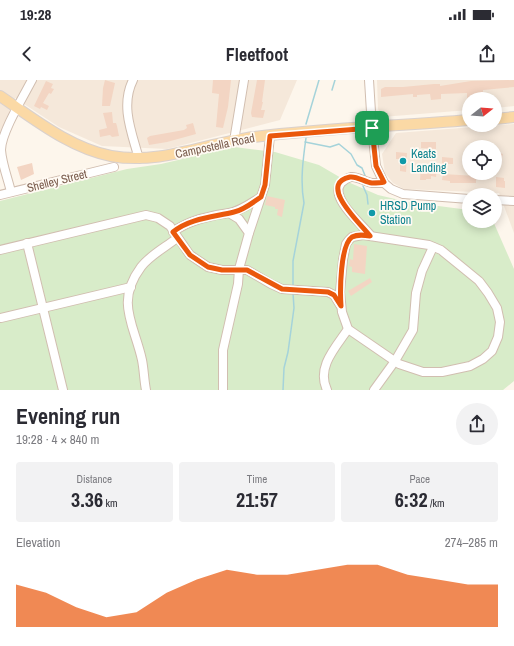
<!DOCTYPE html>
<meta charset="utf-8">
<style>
:root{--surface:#fff;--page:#f2f2f3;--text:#2b2b33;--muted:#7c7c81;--accent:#ea580c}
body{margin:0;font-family:"Archivo Narrow",sans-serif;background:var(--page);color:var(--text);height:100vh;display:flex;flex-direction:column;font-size:15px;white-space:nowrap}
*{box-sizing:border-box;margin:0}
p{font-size:13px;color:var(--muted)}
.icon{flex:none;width:22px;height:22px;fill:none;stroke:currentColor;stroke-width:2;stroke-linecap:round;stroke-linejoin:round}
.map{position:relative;height:310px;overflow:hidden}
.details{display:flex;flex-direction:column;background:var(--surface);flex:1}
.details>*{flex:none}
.needle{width:26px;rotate:73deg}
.fabs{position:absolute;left:462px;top:12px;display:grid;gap:8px}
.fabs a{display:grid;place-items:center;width:40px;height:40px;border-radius:50%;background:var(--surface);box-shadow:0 2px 10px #0003;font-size:20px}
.pin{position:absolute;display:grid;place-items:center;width:34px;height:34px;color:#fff;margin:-17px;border-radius:8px;box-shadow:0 2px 6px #0006}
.round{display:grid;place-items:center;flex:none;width:42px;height:42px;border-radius:21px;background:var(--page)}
.summary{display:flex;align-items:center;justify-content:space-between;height:68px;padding:0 16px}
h1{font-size:22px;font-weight:800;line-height:30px}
.figures{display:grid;grid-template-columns:repeat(3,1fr);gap:6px;height:68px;padding:4px 16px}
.figures div{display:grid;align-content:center;border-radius:4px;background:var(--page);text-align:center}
.figures b{font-size:20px;font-weight:800}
.figures small{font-size:11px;font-weight:400}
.figures p{font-size:11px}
.chart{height:112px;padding:8px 16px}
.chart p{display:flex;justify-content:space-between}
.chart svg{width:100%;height:72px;margin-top:4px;fill:var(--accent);opacity:.7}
.status{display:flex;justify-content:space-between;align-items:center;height:28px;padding:0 20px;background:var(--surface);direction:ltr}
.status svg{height:11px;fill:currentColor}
header{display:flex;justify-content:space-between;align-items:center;height:52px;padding:0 16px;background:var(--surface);font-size:18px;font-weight:800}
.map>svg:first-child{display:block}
.residential{fill:#f5e8da;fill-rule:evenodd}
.green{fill:#d8ecc9}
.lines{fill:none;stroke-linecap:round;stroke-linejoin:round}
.stream{stroke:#a5d3da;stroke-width:1.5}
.building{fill:#f3d5c3}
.minor-casing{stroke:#d1beb0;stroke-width:10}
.major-casing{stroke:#dad1cd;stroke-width:12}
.minor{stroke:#fff;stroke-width:8}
.major{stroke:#fbd9a5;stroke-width:10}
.route-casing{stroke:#fff;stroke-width:8}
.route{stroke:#ea580c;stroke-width:5}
.culture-dot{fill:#0f9aa8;stroke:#fffaf3;stroke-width:1.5}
.labels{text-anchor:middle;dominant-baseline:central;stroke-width:3.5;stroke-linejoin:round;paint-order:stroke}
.street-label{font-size:12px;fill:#7a5c4d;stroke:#fffaf3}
.culture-label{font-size:12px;fill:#0d838f;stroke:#fffaf3;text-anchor:start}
</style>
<div class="status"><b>19:28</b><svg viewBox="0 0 49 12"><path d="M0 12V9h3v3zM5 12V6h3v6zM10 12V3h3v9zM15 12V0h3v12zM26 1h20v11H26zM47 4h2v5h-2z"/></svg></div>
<header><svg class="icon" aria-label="back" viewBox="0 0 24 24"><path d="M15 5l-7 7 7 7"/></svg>Fleetfoot<svg class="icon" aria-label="share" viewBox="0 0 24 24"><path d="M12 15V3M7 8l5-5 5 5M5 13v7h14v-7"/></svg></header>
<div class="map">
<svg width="514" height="310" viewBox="0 0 514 310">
<rect width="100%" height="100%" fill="#fdf6ec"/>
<!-- residential -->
<g class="residential">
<polygon points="0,0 297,0 280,40 167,69 102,66 59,47 15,18 0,53"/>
<polygon points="377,0 514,0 514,26 495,28 495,19 469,19 469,30 382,37 378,29"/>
<path d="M514,44V153L499,113L404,109L393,103L385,93L382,74L396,53ZM469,67H495V93H469Z"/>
</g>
<!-- green -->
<polygon class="green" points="234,67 275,72 319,85 348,102 378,115 408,122 469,130 469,141 493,141 514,189 514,301 503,310 0,310 0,121 127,89 161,84"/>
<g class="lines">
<!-- stream -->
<g class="stream">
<polyline points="332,10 335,0"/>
<polyline points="306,44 319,0"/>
<polyline points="305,62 330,67 339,64 351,74 357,85 362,88 366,98"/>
<polyline points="363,106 367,115 368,124"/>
<path d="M293,207V181L304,123C300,102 303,79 306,58"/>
<polyline points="283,310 284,288 288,272 294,228 293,213"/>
</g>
</g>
<!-- building -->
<g class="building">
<polygon points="105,0 115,3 110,26 102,26 103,8"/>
<polygon points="213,0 231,0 228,27 223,48 216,47 219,14 212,13"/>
<polygon points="257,0 265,0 262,22 263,22 261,30 265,30 263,38 252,37 251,33"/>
<polygon points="514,0 514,7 483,10 483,19 467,19 467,13 441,14 441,19 431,20 430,14 417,15 417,17 413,17 413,14 381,17 381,9 385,7 403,7 434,4 440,4 440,6 471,1"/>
<polygon points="46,1 53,4 51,8 54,9 51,14 49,13 43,23 49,26 47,30 41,27 40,29 34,26"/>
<polygon points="112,32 113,43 116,43 117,46 119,56 112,57 110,55 100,57 99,50 107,48 103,33"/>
<polygon points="193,43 196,54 167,62 149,65 147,58 150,56 184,50 187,48 186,45"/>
<polygon points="421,62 436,62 436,69 421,68"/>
<polygon points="396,72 407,73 406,92 400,91 400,79 396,79"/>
<polygon points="495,72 503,74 499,87 495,86"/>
<polygon points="442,77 453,78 453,84 442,84"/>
<polygon points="32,83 34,94 21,100 17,87"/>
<polygon points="421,86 437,87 436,97 431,96 431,99 426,99 426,100 420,100"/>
<polygon points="443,94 476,96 476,103 450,103 450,101 442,100"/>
<polygon points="496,97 504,98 504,101 505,101 505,108 496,107"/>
<polygon points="267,116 285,120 282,137 277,135 278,129 275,129 275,127 265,125"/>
<polygon points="354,164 367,166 365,194 352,192 352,187 349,186 350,179 353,180"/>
<polygon points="370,198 372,202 351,216 348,211"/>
</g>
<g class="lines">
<!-- minor casing -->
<g class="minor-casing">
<g id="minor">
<path d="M133,0C120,26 132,53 139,79"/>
<polyline points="369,0 372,48 376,86 384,103 391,109 403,114 469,119"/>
<polyline points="234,61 244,0"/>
<path d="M11,112C8,99 2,84 1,70C1,53 23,17 32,0"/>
<polyline points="0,115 114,87"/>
<polyline points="495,120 514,121"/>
<path d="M229,133C241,131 251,123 261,117"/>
<path d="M173,152C187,141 211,135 229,133L239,139L249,153L239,189L238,204L223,270V310"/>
<polyline points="249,153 265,105 270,56"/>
<polygon points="363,155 429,165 441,170 479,201 488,213 497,228 500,242 498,257 492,271 483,279 470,286 442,292 423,292 399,284 348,249 342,232 340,212 343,180 346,164 349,160 352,157"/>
<path d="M371,156C362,144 329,118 341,103C344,100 347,98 351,97C358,96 365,102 372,103C376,103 380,103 384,103"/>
<polyline points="27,163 63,310"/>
<polyline points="0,170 146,135 158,138 170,146 190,175 208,187 222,190 247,190 271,204 282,209 328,212 334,215 340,225"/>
<polyline points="1,238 131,207"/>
<path d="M146,310C144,300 144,290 142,280C134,244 115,222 141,187C150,175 166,167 177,158"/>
<path d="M327,310C316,287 336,267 348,249"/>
<polyline points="374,310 395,281 413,250 416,213 422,191 433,167"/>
</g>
</g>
<!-- major casing -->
<g class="major-casing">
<g id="major">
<path d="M0,16C34,39 70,68 111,76C161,85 206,63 254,57C325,48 398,46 469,40"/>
<polyline points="495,39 514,37"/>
</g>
</g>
<!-- minor -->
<use href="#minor" class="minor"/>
<!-- major -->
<use href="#major" class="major"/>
</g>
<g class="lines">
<!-- route casing -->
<g class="route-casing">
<path id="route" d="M372,48L376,86L384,102C380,103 376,103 372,103C365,102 357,96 350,97C316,104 363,146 370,156C364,155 358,154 352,157C340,165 340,212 341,226L334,215L328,212L282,209L247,190H222L208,187L190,175L173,152C190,138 214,137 234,132C244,130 253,122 261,117L265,105L270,56Z"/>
</g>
<!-- route -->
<use href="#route" class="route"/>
</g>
<!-- markers -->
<g class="culture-dot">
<circle cx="403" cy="81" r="4"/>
<circle cx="372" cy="133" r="4"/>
</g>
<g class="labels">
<!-- street labels -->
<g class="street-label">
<text transform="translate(215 66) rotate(-12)">Campostella Road</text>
<text transform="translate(57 101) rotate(-14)">Shelley Street</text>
</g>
<!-- culture labels -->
<g class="culture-label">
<text x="411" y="74">Keats<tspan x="411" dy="14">Landing</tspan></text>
<text x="380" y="126">HRSD Pump<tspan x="380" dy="14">Station</tspan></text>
</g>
</g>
</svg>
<div class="fabs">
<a><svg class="needle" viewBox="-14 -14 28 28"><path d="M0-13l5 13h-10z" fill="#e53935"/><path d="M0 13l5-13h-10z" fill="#7c7c81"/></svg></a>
<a><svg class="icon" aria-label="locate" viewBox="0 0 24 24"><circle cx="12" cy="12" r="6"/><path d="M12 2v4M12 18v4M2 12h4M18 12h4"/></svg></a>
<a><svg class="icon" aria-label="layers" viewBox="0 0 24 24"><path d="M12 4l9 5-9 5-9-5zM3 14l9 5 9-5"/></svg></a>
</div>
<div class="pin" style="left:372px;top:48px;background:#1e9e55"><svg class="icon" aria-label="arrive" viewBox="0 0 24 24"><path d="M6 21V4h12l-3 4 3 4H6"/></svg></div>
</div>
<section class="details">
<div class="summary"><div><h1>Evening run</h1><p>19:28 · 4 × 840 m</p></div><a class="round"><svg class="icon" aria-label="share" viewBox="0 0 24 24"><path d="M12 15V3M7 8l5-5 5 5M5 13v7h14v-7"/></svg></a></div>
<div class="figures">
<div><p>Distance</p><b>3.36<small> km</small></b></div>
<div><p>Time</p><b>21:57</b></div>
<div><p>Pace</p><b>6:32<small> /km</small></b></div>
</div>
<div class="chart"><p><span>Elevation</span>274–285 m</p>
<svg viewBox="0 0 160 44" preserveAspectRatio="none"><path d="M0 44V18L10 23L20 32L30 38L40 35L50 23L60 15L70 9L80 12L90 12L100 9L110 6L120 6L130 12L140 15L150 18L160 18V44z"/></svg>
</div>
</section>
